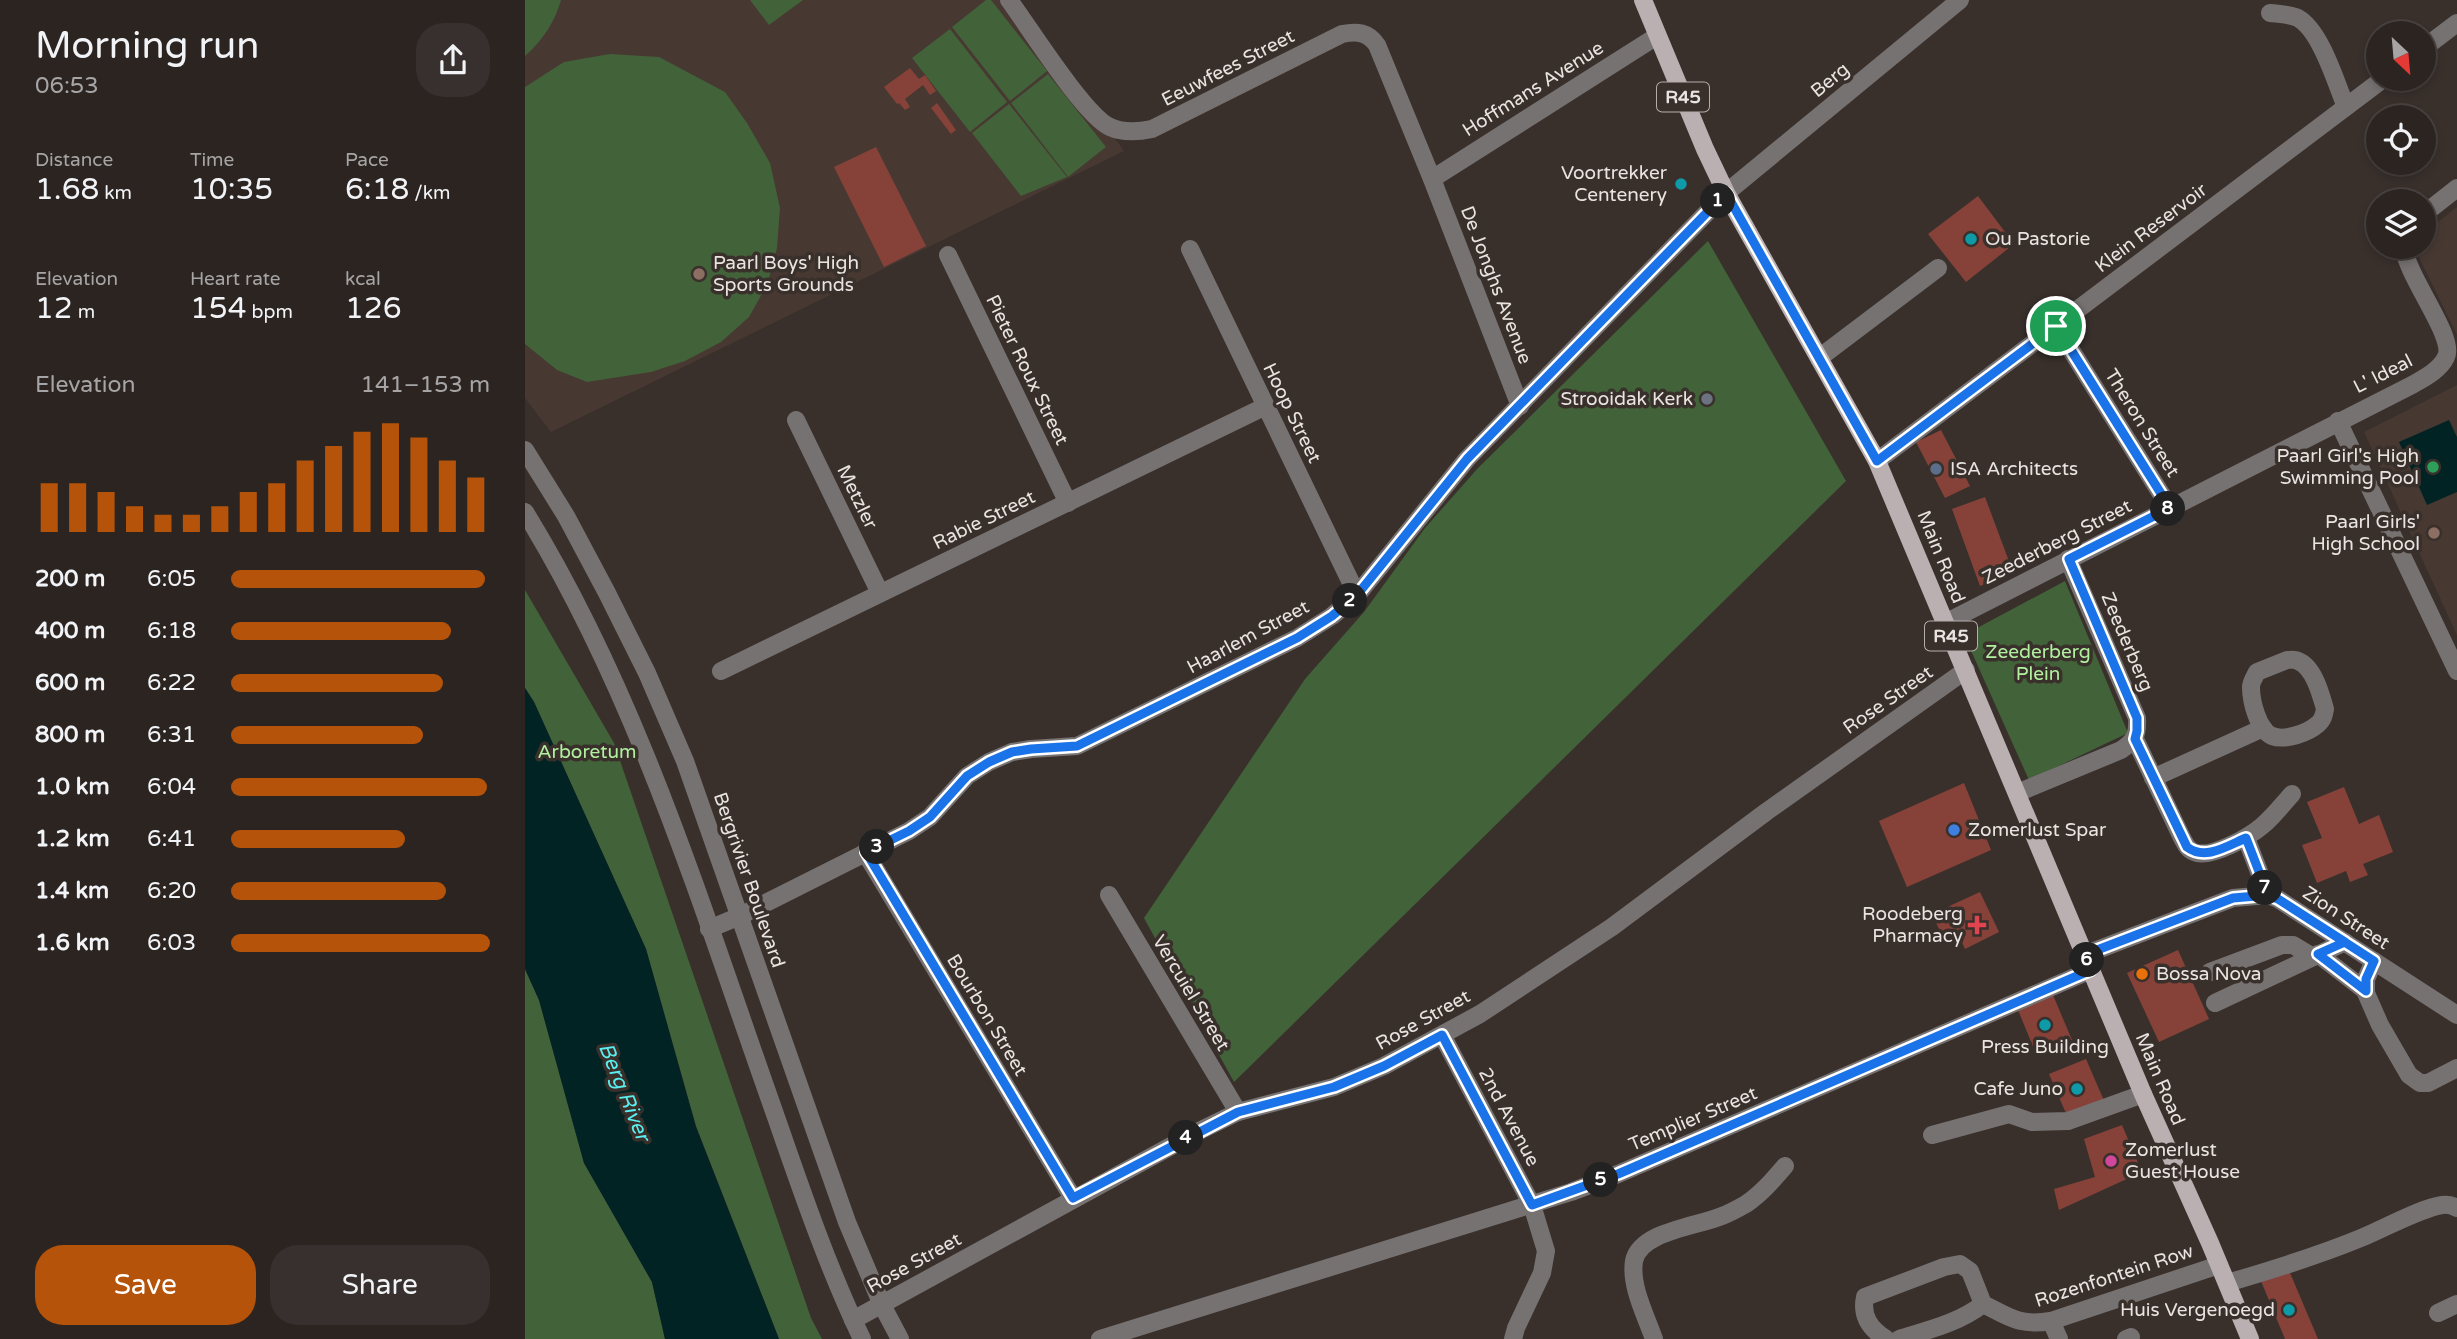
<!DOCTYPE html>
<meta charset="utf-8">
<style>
:root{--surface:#2b2421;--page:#37302e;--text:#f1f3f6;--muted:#a6a4a5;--line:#47413f;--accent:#b45309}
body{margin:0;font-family:"Varela Round",sans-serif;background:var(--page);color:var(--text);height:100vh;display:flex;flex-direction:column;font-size:26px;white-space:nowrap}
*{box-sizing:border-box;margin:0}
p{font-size:23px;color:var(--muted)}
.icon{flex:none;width:38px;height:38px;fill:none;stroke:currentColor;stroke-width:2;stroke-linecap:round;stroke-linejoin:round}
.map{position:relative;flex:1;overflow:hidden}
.sheet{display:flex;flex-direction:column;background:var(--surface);width:525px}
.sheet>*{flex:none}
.needle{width:46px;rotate:154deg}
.fabs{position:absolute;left:1841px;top:21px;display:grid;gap:14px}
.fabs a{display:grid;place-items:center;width:70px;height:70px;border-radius:50%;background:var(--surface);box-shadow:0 4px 10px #0003,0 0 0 2px var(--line);font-size:35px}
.pin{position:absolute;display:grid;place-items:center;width:60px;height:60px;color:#fff;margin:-30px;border:4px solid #fff;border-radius:50%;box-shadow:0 2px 7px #0007}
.km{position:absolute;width:35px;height:35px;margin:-18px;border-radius:50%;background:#222;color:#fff;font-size:19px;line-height:35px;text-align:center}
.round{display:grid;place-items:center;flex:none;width:74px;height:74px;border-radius:28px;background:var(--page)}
.headline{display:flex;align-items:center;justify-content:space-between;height:119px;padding:0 35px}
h1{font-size:38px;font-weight:600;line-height:52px}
.metrics{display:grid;grid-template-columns:repeat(3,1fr);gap:10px;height:119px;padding:7px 35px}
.metrics div{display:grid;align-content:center}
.metrics b{font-size:30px;font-weight:600}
.metrics small{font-size:19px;font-weight:400}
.metrics p{font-size:19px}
.chart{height:196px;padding:14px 35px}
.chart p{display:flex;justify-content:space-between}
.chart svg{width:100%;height:126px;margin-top:7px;stroke:var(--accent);stroke-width:6}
.button{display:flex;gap:14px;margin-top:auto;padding:14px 35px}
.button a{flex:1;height:80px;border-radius:28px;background:var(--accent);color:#fff;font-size:28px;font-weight:600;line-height:80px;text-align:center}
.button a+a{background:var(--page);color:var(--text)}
ul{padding:0 35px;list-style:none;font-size:23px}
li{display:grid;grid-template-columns:112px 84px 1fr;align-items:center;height:52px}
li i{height:18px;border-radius:9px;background:var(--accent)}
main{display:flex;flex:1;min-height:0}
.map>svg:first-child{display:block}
.built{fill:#473832}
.green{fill:#426239}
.water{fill:#022324}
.building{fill:#864239}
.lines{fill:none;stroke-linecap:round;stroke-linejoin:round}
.minor{stroke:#777272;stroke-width:18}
.major{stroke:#bbb0b1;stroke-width:18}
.route-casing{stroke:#fff;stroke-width:14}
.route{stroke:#1a73e8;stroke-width:9}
.culture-dot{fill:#0f9aa8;stroke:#39302c;stroke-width:2.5}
.education-dot{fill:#8d6e63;stroke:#39302c;stroke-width:2.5}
.worship-dot{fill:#6b7280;stroke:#39302c;stroke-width:2.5}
.leisure-dot{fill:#2e9e5b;stroke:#39302c;stroke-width:2.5}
.service-dot{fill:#5c6f8a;stroke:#39302c;stroke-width:2.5}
.shop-dot{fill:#3f7fe0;stroke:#39302c;stroke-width:2.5}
.health-dot{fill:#e0444e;stroke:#39302c;stroke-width:2.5}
.food-dot{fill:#e8710a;stroke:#39302c;stroke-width:2.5}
.hotel-dot{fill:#d1479c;stroke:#39302c;stroke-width:2.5}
.labels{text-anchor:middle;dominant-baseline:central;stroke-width:7;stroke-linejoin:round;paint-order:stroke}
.shield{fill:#39302c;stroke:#b4aeab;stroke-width:2}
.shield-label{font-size:18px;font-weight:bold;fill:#e9e4e1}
.street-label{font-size:19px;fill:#e9e4e1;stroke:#39302c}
.poi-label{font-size:19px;fill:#e9e4e1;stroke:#39302c;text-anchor:end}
.park-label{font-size:19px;fill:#b1f09f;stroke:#39302c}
.water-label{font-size:21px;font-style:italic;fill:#59eeef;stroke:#39302c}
</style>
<main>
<section class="sheet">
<div class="headline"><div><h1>Morning run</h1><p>06:53</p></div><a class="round"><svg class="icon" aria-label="share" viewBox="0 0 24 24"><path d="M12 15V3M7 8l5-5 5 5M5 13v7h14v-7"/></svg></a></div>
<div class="metrics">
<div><p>Distance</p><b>1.68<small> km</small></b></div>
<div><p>Time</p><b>10:35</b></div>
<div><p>Pace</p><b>6:18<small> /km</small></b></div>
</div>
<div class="metrics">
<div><p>Elevation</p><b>12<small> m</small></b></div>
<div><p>Heart rate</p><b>154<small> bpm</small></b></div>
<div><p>kcal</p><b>126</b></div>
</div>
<div class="chart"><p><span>Elevation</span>141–153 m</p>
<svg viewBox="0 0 160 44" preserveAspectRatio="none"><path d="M5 44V27M15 44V27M25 44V30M35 44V35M45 44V38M55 44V38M65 44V35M75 44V30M85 44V27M95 44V19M105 44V14M115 44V9M125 44V6M135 44V11M145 44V19M155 44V25"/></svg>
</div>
<ul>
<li><b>200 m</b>6:05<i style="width:98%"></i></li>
<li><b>400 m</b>6:18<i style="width:85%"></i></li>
<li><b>600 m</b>6:22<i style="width:82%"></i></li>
<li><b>800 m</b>6:31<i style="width:74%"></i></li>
<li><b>1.0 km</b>6:04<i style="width:99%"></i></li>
<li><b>1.2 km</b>6:41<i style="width:67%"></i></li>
<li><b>1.4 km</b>6:20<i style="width:83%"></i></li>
<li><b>1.6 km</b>6:03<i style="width:100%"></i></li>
</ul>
<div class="button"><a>Save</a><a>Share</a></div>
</section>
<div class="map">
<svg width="1932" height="1339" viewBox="0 0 1932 1339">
<rect width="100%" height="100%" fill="#39302c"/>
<!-- built -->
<g class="built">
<polygon points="0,0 490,0 599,151 26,432 0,398"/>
<polygon points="1932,207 1932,335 1891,251 1892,247 1899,247 1899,233"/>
<polygon points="1932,385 1932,635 1839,432"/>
</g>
<!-- green -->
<g class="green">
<path d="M0,0H36C30,22 17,41 0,56Z"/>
<polygon points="225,0 278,0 244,25"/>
<polygon points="461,0 466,0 522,71 485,101 427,27"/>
<polygon points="425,29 482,102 445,132 387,58"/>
<polygon points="85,54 134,57 200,92 222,123 245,163 255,208 252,248 242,285 224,317 196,342 160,361 126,372 62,382 32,370 0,344 0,87 39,62"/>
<polygon points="523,74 581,147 543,177 486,103"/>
<polygon points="484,104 542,177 496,196 447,133"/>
<polygon points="1183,241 1321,481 709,1082 619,918 780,679 839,612 900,528 953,468"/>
<polygon points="1540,581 1603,733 1504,780 1439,635"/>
<polygon points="0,590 89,743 286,1318 297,1339 254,1339 171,1126 121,949 9,702 0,688"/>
<polygon points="0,969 14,1000 59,1163 127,1282 140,1339 0,1339"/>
</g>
<!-- water -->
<g class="water">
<polygon points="1924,420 1932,437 1932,492 1902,505 1874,442"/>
<polygon points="0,688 9,702 121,949 171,1127 254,1339 140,1339 127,1282 59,1163 14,1000 0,969"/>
</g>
<!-- building -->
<g class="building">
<polygon points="385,68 394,79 400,75 411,91 405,95 398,85 380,99 385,107 380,110 374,103 372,104 359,87"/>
<polygon points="412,103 431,130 426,134 406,108"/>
<polygon points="351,147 401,246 359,267 309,167"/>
<polygon points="1453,196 1489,244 1441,282 1403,234"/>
<polygon points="1416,430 1445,486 1420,498 1391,442"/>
<polygon points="1460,497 1488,572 1455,586 1427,509"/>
<polygon points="1439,783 1466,850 1382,887 1354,821"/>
<polygon points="1819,787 1834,824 1854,815 1868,852 1838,864 1843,875 1825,882 1821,871 1792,883 1777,845 1797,838 1782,802"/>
<polygon points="1455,892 1474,932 1440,949 1434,936 1420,942 1407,914"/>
<polygon points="1653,950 1684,1019 1634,1042 1602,973"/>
<polygon points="1528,995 1547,1040 1511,1054 1493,1010"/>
<polygon points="1561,1059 1580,1103 1543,1118 1524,1074"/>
<polygon points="1597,1125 1617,1172 1534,1210 1529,1189 1570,1177 1559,1139"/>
<polygon points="1763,1268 1793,1339 1760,1339 1736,1281"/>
</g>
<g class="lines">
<!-- minor -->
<g class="minor">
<path d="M484,0C504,27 559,115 585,127C598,133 613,132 627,129L817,34C832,31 843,32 852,45L907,179L995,406"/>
<path d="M1745,13C1754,14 1764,14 1773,18C1796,31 1811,83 1821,107"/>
<polyline points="1899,48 1932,23"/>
<polyline points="907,179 1132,36"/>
<polyline points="1899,214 1932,188"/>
<polyline points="665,249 832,595"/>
<polyline points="423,255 543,503"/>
<polyline points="1531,326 1645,508"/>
<polyline points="1294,358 1413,268"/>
<polyline points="271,420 355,593"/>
<polyline points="1813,421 1932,671"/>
<polyline points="0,450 41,516 82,593 122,673 160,761 322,1222 357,1305 375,1339"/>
<polyline points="1352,461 1858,79"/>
<path d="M0,512C115,699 178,912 251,1117C277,1192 303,1268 337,1339"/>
<path d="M1420,623L1887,385C1899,378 1915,370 1921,357C1931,337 1881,276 1879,247"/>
<path d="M1762,660C1766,660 1770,659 1773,661C1789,667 1796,695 1800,709C1799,715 1798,720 1793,724C1783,733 1760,741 1747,736C1733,730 1726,701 1726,687C1726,682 1729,678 1732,672Z"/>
<polyline points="196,671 741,406"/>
<path d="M1610,739L1657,838C1661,845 1663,851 1672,853C1688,857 1724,837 1737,826C1748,817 1757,805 1767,794"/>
<polyline points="1628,778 1738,728"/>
<path d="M1492,793L1596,750C1610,741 1613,734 1612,718L1543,559"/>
<polyline points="1721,838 1743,895"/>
<polyline points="340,852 548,1198"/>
<polyline points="584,895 713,1112"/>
<polyline points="184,929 215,916 384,831 405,817 442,776 464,762 487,752 506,749 552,746 772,638 807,616 832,595 942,459 1201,193 1435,0"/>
<polyline points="1793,954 1841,991"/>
<polyline points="1559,955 1708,898 1743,895 1753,899 1932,1015"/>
<polyline points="1849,961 1841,979 1841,993 1855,1025 1884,1075 1895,1083 1903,1083 1932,1068"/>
<polyline points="1685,972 1757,945 1768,945 1788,957"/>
<polyline points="1690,1003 1820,942"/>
<polyline points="917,1035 1007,1205 1021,1251 1017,1273 991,1328 988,1339"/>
<polyline points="1407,1135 1484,1114 1507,1122 1543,1121 1618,1094"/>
<path d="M1702,1283C1747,1270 1792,1256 1836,1238C1858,1229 1896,1208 1917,1205C1923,1204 1927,1205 1932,1208"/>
<polyline points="1913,1313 1932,1304"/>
<polyline points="328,1320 670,1133 713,1112 809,1087 859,1066 955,1014 1087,927 1241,812 1441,670"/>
<polyline points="1526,1321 1534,1339"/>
<polyline points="575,1339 1046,1192 1093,1174 1566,970"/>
<path d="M1129,1339C1121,1316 1105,1286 1109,1261C1115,1231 1174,1226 1197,1216C1205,1213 1214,1208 1221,1204C1236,1194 1248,1180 1260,1166"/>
<path d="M1361,1339C1345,1329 1336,1316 1340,1297L1419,1267L1435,1264L1445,1271L1458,1304C1486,1318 1494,1326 1526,1321L1694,1265"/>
<path d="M1374,1339C1403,1330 1434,1323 1458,1304"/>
<polyline points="1601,1339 1606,1337"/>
</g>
<!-- major -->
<polyline class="major" points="1118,0 1180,149 1201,193 1352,461 1618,1094 1685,1243 1725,1339"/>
</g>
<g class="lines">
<!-- route casing -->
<g class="route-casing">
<path id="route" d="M1531,326L1352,461L1201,193L942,459L832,595L807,616L772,638L552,746L506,749L487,752L464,762L442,776L405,817L384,831L341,852L548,1198L713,1112L809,1087L859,1066L917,1035L1007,1205L1093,1174L1566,970L1559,955L1708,898L1743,895L1753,899L1849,961L1841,979V991L1793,954L1820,942L1753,899L1743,895L1721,838C1702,846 1680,861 1662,847L1610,739L1612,731V718L1544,559L1645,508L1531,326"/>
</g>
<!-- route -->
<use href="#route" class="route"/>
</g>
<!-- markers -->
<g class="culture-dot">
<circle cx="1156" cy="184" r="7"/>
<circle cx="1446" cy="239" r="7"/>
<circle cx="1520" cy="1025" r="7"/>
<circle cx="1552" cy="1089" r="7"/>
<circle cx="1764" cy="1310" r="7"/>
</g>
<g class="education-dot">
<circle cx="174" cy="274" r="7"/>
<circle cx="1909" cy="533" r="7"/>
</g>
<circle class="worship-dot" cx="1182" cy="399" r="7"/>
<circle class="leisure-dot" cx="1908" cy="467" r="7"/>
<circle class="service-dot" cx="1411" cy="469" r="7"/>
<circle class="shop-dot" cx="1429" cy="830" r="7"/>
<path class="health-dot" d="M1448.5 914.5h7v7h7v7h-7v7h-7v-7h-7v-7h7z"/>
<circle class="food-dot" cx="1617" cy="974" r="7"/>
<circle class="hotel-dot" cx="1586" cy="1161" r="7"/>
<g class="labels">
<!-- shield labels -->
<g class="shield">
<rect x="1132" y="82.5" width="52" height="29" rx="5"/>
<rect x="1400" y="621.5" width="52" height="29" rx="5"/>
</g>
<g class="shield-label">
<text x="1158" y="97">R45</text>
<text x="1426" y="636">R45</text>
</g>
<!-- street labels -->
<g class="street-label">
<text transform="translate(703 68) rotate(-27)">Eeuwfees Street</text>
<text transform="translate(1305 80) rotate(-39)">Berg</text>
<text transform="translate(1008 89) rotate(-32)">Hoffmans Avenue</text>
<text transform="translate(1626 228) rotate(-37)">Klein Reservoir</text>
<text transform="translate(971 285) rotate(69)">De Jonghs Avenue</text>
<text transform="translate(502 370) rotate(64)">Pieter Roux Street</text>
<text transform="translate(1858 374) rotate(-27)">L' Ideal</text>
<text transform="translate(767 413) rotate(64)">Hoop Street</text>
<text transform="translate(1617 423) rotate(58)">Theron Street</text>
<text transform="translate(332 497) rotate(64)">Metzler</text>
<text transform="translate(459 520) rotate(-26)">Rabie Street</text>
<text transform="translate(1532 542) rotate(-27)">Zeederberg Street</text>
<text transform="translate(1416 557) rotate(68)">Main Road</text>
<text transform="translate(723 637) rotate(-28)">Haarlem Street</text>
<text transform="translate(1602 642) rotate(67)">Zeederberg</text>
<text transform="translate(1363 700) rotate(-35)">Rose Street</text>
<text transform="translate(224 880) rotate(71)">Bergrivier Boulevard</text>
<text transform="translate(1821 918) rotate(33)">Zion Street</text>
<text transform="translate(666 993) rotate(59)">Vercuiel Street</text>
<text transform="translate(462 1015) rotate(59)">Bourbon Street</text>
<text transform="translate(898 1020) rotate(-29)">Rose Street</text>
<text transform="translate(1635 1079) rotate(67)">Main Road</text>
<text transform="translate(984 1117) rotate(62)">2nd Avenue</text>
<text transform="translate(1168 1119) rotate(-23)">Templier Street</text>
<text transform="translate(389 1263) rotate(-29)">Rose Street</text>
<text transform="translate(1589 1276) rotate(-18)">Rozenfontein Row</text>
</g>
<!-- poi labels -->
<g class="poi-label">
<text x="1142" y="173">Voortrekker<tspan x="1142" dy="22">Centenery</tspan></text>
<text x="1460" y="239" text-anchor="start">Ou Pastorie</text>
<text x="188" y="263" text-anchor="start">Paarl Boys' High<tspan x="188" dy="22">Sports Grounds</tspan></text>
<text x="1168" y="399">Strooidak Kerk</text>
<text x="1894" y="456">Paarl Girl's High<tspan x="1894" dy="22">Swimming Pool</tspan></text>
<text x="1425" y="469" text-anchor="start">ISA Architects</text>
<text x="1895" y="522">Paarl Girls'<tspan x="1895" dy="22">High School</tspan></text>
<text x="1443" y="830" text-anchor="start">Zomerlust Spar</text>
<text x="1438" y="914">Roodeberg<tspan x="1438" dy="22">Pharmacy</tspan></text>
<text x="1631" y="974" text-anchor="start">Bossa Nova</text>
<text x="1520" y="1047" text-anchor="middle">Press Building</text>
<text x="1538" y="1089">Cafe Juno</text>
<text x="1600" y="1150" text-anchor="start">Zomerlust<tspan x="1600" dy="22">Guest House</tspan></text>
<text x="1750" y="1310">Huis Vergenoegd</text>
</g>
<!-- park labels -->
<g class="park-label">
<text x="1513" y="652">Zeederberg<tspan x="1513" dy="22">Plein</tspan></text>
<text x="62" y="752">Arboretum</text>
</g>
<!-- water labels -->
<g class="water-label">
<text transform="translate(99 1092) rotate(68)">Berg River</text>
</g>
</g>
</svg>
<div class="fabs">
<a><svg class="needle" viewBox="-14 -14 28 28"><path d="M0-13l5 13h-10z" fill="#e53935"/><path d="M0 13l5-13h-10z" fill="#a6a4a5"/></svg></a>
<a><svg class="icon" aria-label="locate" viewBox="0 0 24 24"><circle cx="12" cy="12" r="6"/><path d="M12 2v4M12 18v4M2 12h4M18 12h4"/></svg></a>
<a><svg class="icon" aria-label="layers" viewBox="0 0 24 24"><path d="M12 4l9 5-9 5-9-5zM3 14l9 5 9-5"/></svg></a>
</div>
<div class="pin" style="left:1531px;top:326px;background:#1e9e55"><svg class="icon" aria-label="arrive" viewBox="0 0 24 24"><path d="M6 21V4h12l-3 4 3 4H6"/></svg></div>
<b class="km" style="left:1193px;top:201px">1</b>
<b class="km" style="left:825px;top:601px">2</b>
<b class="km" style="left:352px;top:847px">3</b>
<b class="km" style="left:661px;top:1138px">4</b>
<b class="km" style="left:1076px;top:1180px">5</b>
<b class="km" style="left:1562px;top:960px">6</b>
<b class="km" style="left:1740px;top:888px">7</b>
<b class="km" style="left:1643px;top:509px">8</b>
</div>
</main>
